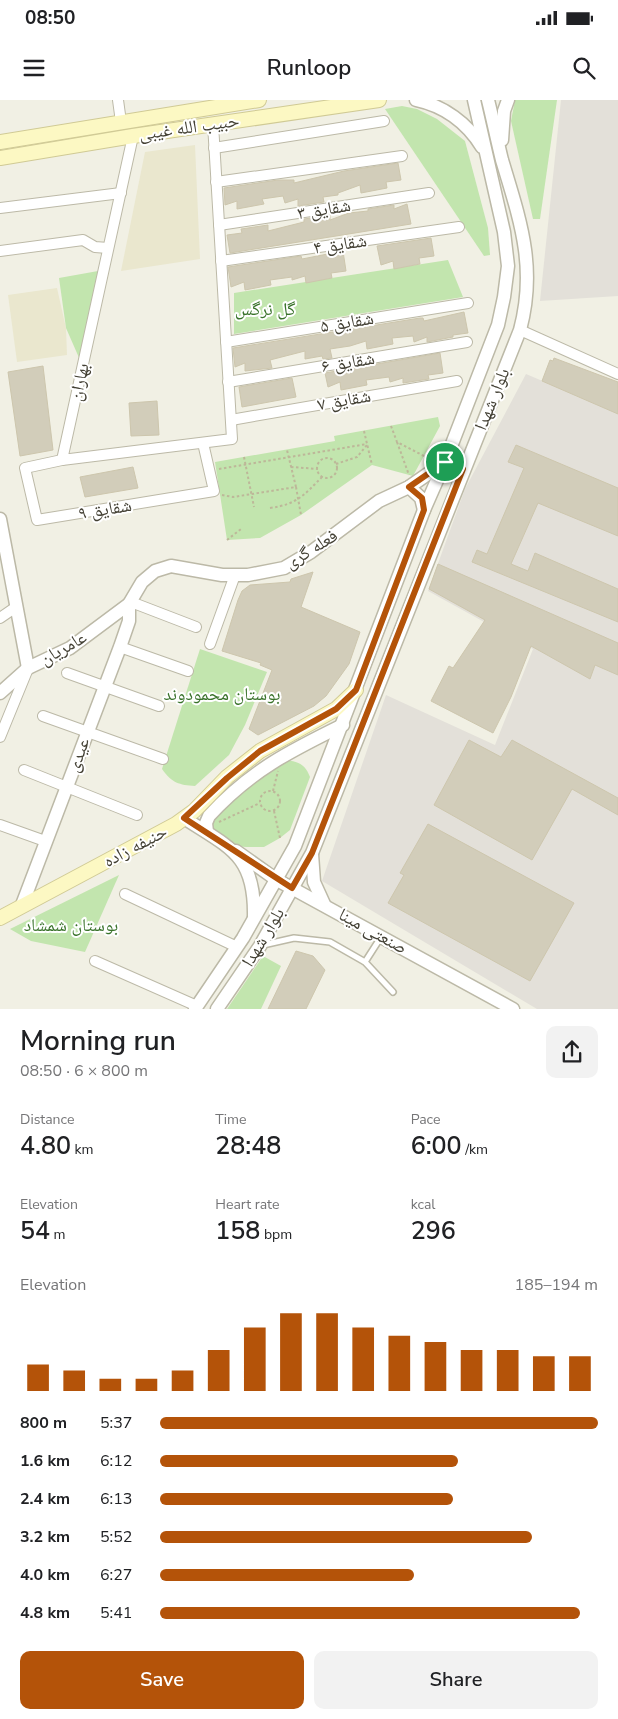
<!DOCTYPE html>
<meta charset="utf-8">
<style>
:root{--surface:#fff;--page:#f2f2f2;--text:#202124;--muted:#757577;--accent:#b45309}
body{margin:0;font-family:"Nunito Sans","Noto Naskh Arabic",sans-serif;background:var(--page);color:var(--text);height:100vh;display:flex;flex-direction:column;font-size:19px;white-space:nowrap}
*{box-sizing:border-box;margin:0}
p{font-size:16px;color:var(--muted)}
.icon{flex:none;width:28px;height:28px;fill:none;stroke:currentColor;stroke-width:2;stroke-linecap:round;stroke-linejoin:round}
.map{position:relative;height:909px;overflow:hidden}
.panel{display:flex;flex-direction:column;background:var(--surface);flex:1}
.panel>*{flex:none}
.pin{position:absolute;display:grid;place-items:center;width:42px;height:42px;color:#fff;margin:-21px;border:2px solid #fff;border-radius:50%;box-shadow:0 1px 5px #0007}
.round{display:grid;place-items:center;flex:none;width:52px;height:52px;border-radius:10px;background:var(--page)}
.headline{display:flex;align-items:center;justify-content:space-between;height:85px;padding:0 20px}
h1{font-size:28px;font-weight:600;line-height:38px}
.stats{display:grid;grid-template-columns:repeat(3,1fr);gap:8px;height:85px;padding:5px 20px}
.stats div{display:grid;align-content:center}
.stats b{font-size:25px;font-weight:600}
.stats small{font-size:14px;font-weight:400}
.stats p{font-size:14px}
.chart{height:140px;padding:10px 20px}
.chart p{display:flex;justify-content:space-between}
.chart svg{width:100%;height:90px;margin-top:5px;stroke:var(--accent);stroke-width:6}
.button{display:flex;gap:10px;margin-top:auto;padding:10px 20px}
.button a{flex:1;height:58px;border-radius:10px;background:var(--accent);color:#fff;font-size:20px;font-weight:600;line-height:58px;text-align:center}
.button a+a{background:var(--page);color:var(--text)}
ul{padding:0 20px;list-style:none;font-size:16px}
li{display:grid;grid-template-columns:80px 60px 1fr;align-items:center;height:38px}
li i{height:12px;border-radius:6px;background:var(--accent)}
.status{display:flex;justify-content:space-between;align-items:center;height:35px;padding:0 25px;background:var(--surface);direction:ltr}
.status svg{height:14px;fill:currentColor}
header{display:flex;justify-content:space-between;align-items:center;height:65px;padding:0 20px;background:var(--surface);font-size:22px;font-weight:600}
.map>svg:first-child{display:block}
.industrial{fill:#e3e0d9}
.education{fill:#eae7ce}
.green{fill:#c2e5ae}
.building{fill:#d2cdba;stroke:#cdc6ad}
.lines{fill:none;stroke-linecap:round;stroke-linejoin:round}
.service-casing{stroke:#bcb9a7;stroke-width:8}
.minor-casing{stroke:#bcb9a7;stroke-width:12}
.tertiary-casing{stroke:#bcb9a7;stroke-width:15}
.secondary-casing{stroke:#d0ca95;stroke-width:16}
.path{stroke:#bdb799;stroke-width:2;stroke-dasharray:2.5 2.5;stroke-linecap:butt}
.service{stroke:#fff;stroke-width:5}
.minor{stroke:#fff;stroke-width:10}
.tertiary{stroke:#fff;stroke-width:12}
.secondary{stroke:#fcf8c3;stroke-width:14}
.route-casing{stroke:#fff;stroke-width:10}
.route{stroke:#b45309;stroke-width:6}
.labels{text-anchor:middle;dominant-baseline:central;stroke-width:4;stroke-linejoin:round;paint-order:stroke}
.street-label{font-size:18px;fill:#434034;stroke:#fff}
.park-label{font-size:18px;fill:#39722a;stroke:#fff}
</style>
<div class="status"><b>08:50</b><svg viewBox="0 0 49 12"><path d="M0 12V9h3v3zM5 12V6h3v6zM10 12V3h3v9zM15 12V0h3v12zM26 1h20v11H26zM47 4h2v5h-2z"/></svg></div>
<header><svg class="icon" aria-label="menu" viewBox="0 0 24 24"><path d="M4 6h16M4 12h16M4 18h16"/></svg>Runloop<svg class="icon" aria-label="search" viewBox="0 0 24 24"><circle cx="10" cy="10" r="6"/><path d="M15 15l6 6"/></svg></header>
<div class="map">
<svg width="618" height="909" viewBox="0 0 618 909">
<rect width="100%" height="100%" fill="#f1f0e4"/>
<!-- industrial -->
<g class="industrial">
<polygon points="561,0 618,0 618,196 540,201"/>
<polygon points="526,274 618,313 618,909 537,909 322,781 386,595 495,645 533,549 428,491 465,389"/>
</g>
<!-- education -->
<g class="education">
<polygon points="195,45 200,159 121,171 145,52"/>
<polygon points="57,188 66,228 67,255 17,262 8,195"/>
</g>
<!-- green -->
<g class="green">
<polygon points="515,0 557,0 540,119 533,119 511,21"/>
<polygon points="402,6 417,9 437,19 465,41 488,128 490,155 484,156 385,9"/>
<polygon points="448,160 463,197 234,234 234,193"/>
<polygon points="98,171 80,260 66,228 59,178"/>
<polygon points="438,317 440,326 413,376 372,365 301,415 260,438 227,440 215,362 335,341 334,336"/>
<path d="M200,549L267,572L245,625L229,655L195,686C179,685 172,683 162,669Z"/>
<path d="M284,660C298,661 305,664 310,677L290,730L280,738L264,747H246L235,746L213,733V718L244,688Z"/>
<polygon points="119,775 85,852 31,841 10,829"/>
<polygon points="263,856 281,866 261,909 227,909"/>
</g>
<!-- building -->
<g class="building">
<polygon points="398,63 401,80 386,82 387,88 361,93 360,85 338,93 338,95 323,97 324,102 298,106 298,99 285,103 283,96 262,99 264,104 237,109 237,101 225,105 224,88 278,80 294,80 294,83 344,71"/>
<polygon points="407,104 411,124 230,153 227,135 242,133 241,129 268,125 268,131 304,122 304,119 330,115 330,120 349,113 368,111 368,109 394,105 394,109"/>
<polygon points="431,138 434,156 419,158 420,164 394,169 393,161 381,165 377,146"/>
<polygon points="343,151 346,171 331,173 332,178 306,183 305,176 292,180 292,177 270,180 271,185 245,190 244,182 231,187 228,167 301,156 302,159"/>
<polygon points="464,212 468,233 453,235 453,237 427,242 427,237 414,242 413,236 392,238 393,244 367,249 366,241 350,246 330,249 332,258 323,259 322,256 305,259 305,251 270,260 272,268 245,271 245,263 235,267 233,248 420,218 423,218 424,221"/>
<polygon points="440,253 443,273 428,275 429,279 403,283 403,278 390,282 389,277 366,280 367,285 341,290 340,282 328,287 325,273"/>
<polygon points="554,258 618,282 618,314 542,281 550,260 553,261"/>
<polygon points="43,266 53,350 20,356 8,272"/>
<polygon points="292,278 296,297 242,307 239,287"/>
<polygon points="157,301 159,335 131,336 129,303"/>
<polygon points="516,345 618,388 618,436 538,403 511,464 528,471 535,453 618,489 618,522 472,462 477,450 487,454 524,368 508,362"/>
<polygon points="133,367 138,388 85,397 80,377"/>
<polygon points="438,464 618,543 618,575 595,565 590,579 531,546 511,597 493,633 431,601 449,566 453,568 485,520 429,489"/>
<polygon points="313,472 301,507 360,532 349,564 326,596 314,606 258,635 249,629 272,570 260,565 261,563 222,551 238,500 242,491 250,485 290,482 291,479"/>
<polygon points="469,640 501,657 512,640 618,698 618,715 572,689 532,760 434,705"/>
<polygon points="428,724 574,803 530,881 388,803 404,775 400,773"/>
<polygon points="296,851 313,856 325,870 306,909 268,909"/>
</g>
<g class="lines">
<!-- service casing -->
<g class="service-casing">
<g id="service">
<polyline points="263,845 294,838 330,842 365,862 393,892"/>
<polyline points="365,862 381,837"/>
</g>
</g>
<!-- minor casing -->
<g class="minor-casing">
<g id="minor">
<polyline points="118,0 121,22"/>
<polyline points="133,36 62,360 232,339 213,24"/>
<polyline points="214,48 384,21"/>
<polyline points="216,82 402,56"/>
<polyline points="0,108 121,93"/>
<polyline points="219,125 429,93"/>
<polyline points="0,151 83,140 95,147 108,148"/>
<polyline points="221,161 459,127"/>
<polyline points="520,230 618,274"/>
<polyline points="226,242 468,203"/>
<polyline points="228,282 467,242"/>
<polyline points="231,320 457,281"/>
<polyline points="62,360 25,368 37,420 214,391 203,343"/>
<polyline points="131,502 196,527"/>
<polyline points="0,518 16,507"/>
<polyline points="210,544 235,475"/>
<polyline points="120,547 188,571"/>
<polyline points="67,573 159,606"/>
<polyline points="43,616 163,659"/>
<polyline points="0,637 27,571"/>
<polyline points="24,670 137,715"/>
<polyline points="0,725 45,741"/>
<polyline points="125,794 237,847"/>
<polyline points="95,861 197,906"/>
</g>
</g>
<!-- tertiary casing -->
<g class="tertiary-casing">
<g id="tertiary">
<path d="M416,0C444,6 467,23 482,47"/>
<polyline points="502,40 504,11 508,0"/>
<polyline points="409,387 421,398 424,410"/>
<polyline points="0,419 28,568"/>
<polyline points="0,593 28,568 70,548 129,504 142,482 155,471 171,466 222,475 248,475 284,468 311,452 379,401 409,387 445,362"/>
<path d="M184,718C230,748 255,755 254,816"/>
<path d="M207,732L206,723L209,716C250,671 290,651 343,625"/>
<polyline points="236,751 277,780 513,909"/>
<polyline points="312,754 314,782 324,804"/>
<polyline points="22,805 120,547 129,521 129,504"/>
<polyline points="195,909 243,838 295,746 424,410 445,362 498,225 504,197 508,166 504,132 474,0"/>
<path d="M217,909L260,846L312,753L520,230C537,167 520,120 502,60C497,40 493,20 488,0"/>
</g>
</g>
<!-- secondary casing -->
<g class="secondary-casing">
<g id="secondary">
<polyline points="0,42 259,0"/>
<polyline points="0,58 133,36 379,0"/>
<polyline points="0,818 176,724 194,711 227,677 260,651 336,609 356,590"/>
</g>
</g>
<!-- path -->
<g class="path">
<polyline points="391,326 397,342 424,356"/>
<polyline points="364,331 372,365"/>
<polyline points="397,342 409,375"/>
<polyline points="244,357 254,407"/>
<circle cx="327" cy="368" r="10"/>
<polyline points="336,364 357,357 367,345"/>
<polyline points="291,367 318,369"/>
<polyline points="219,369 367,344"/>
<polyline points="296,387 301,415"/>
<polyline points="222,395 233,397 296,387 287,350"/>
<path d="M270,408C298,404 304,395 323,376"/>
<polyline points="227,440 241,429"/>
<circle cx="270" cy="701" r="10"/>
<polyline points="273,691 278,671"/>
<polyline points="274,711 280,738"/>
<polyline points="219,722 260,703"/>
</g>
<!-- service -->
<use href="#service" class="service"/>
<!-- minor -->
<use href="#minor" class="minor"/>
<!-- tertiary -->
<use href="#tertiary" class="tertiary"/>
<!-- secondary -->
<use href="#secondary" class="secondary"/>
</g>
<g class="lines">
<!-- route casing -->
<g class="route-casing">
<polygon id="route" points="445,362 463,369 312,753 292,788 184,718 227,678 260,651 336,609 356,590 424,410 422,398 409,387"/>
</g>
<!-- route -->
<use href="#route" class="route"/>
</g>
<g class="labels">
<!-- street labels -->
<g class="street-label">
<text transform="translate(189 27) rotate(-8)">حبیب الله غیبی</text>
<text transform="translate(324 109) rotate(-9)">شقایق ۳</text>
<text transform="translate(340 144) rotate(-8)">شقایق ۴</text>
<text transform="translate(347 222) rotate(-9)">شقایق ۵</text>
<text transform="translate(348 262) rotate(-9)">شقایق ۶</text>
<text transform="translate(79 282) rotate(-78)">بهاران</text>
<text transform="translate(492 299) rotate(-68)">بلوار شهدا</text>
<text transform="translate(344 300) rotate(-10)">شقایق ۷</text>
<text transform="translate(105 409) rotate(-9)">شقایق ۹</text>
<text transform="translate(311 449) rotate(-32)">فعله گری</text>
<text transform="translate(63 548) rotate(-30)">عامریان</text>
<text transform="translate(78 655) rotate(-70)">عیدی</text>
<text transform="translate(135 746) rotate(-28)">حنیفه زاده</text>
<text transform="translate(373 831) rotate(29)">صنعتی مینا</text>
<text transform="translate(263 837) rotate(-59)">بلوار شهدا</text>
</g>
<!-- park labels -->
<g class="park-label">
<text x="265" y="209">گل نرگس</text>
<text x="222" y="594">بوستان محمودوند</text>
<text x="71" y="825">بوستان شمشاد</text>
</g>
</g>
</svg>
<div class="pin" style="left:445px;top:362px;background:#1e9e55"><svg class="icon" aria-label="arrive" viewBox="0 0 24 24"><path d="M6 21V4h12l-3 4 3 4H6"/></svg></div>
</div>
<section class="panel">
<div class="headline"><div><h1>Morning run</h1><p>08:50 · 6 × 800 m</p></div><a class="round"><svg class="icon" aria-label="share" viewBox="0 0 24 24"><path d="M12 15V3M7 8l5-5 5 5M5 13v7h14v-7"/></svg></a></div>
<div class="stats">
<div><p>Distance</p><b>4.80<small> km</small></b></div>
<div><p>Time</p><b>28:48</b></div>
<div><p>Pace</p><b>6:00<small> /km</small></b></div>
</div>
<div class="stats">
<div><p>Elevation</p><b>54<small> m</small></b></div>
<div><p>Heart rate</p><b>158<small> bpm</small></b></div>
<div><p>kcal</p><b>296</b></div>
</div>
<div class="chart"><p><span>Elevation</span>185–194 m</p>
<svg viewBox="0 0 160 44" preserveAspectRatio="none"><path d="M5 44V31M15 44V34M25 44V38M35 44V38M45 44V34M55 44V24M65 44V13M75 44V6M85 44V6M95 44V13M105 44V17M115 44V20M125 44V24M135 44V24M145 44V27M155 44V27"/></svg>
</div>
<ul>
<li><b>800 m</b>5:37<i style="width:100%"></i></li>
<li><b>1.6 km</b>6:12<i style="width:68%"></i></li>
<li><b>2.4 km</b>6:13<i style="width:67%"></i></li>
<li><b>3.2 km</b>5:52<i style="width:85%"></i></li>
<li><b>4.0 km</b>6:27<i style="width:58%"></i></li>
<li><b>4.8 km</b>5:41<i style="width:96%"></i></li>
</ul>
<div class="button"><a>Save</a><a>Share</a></div>
</section>
